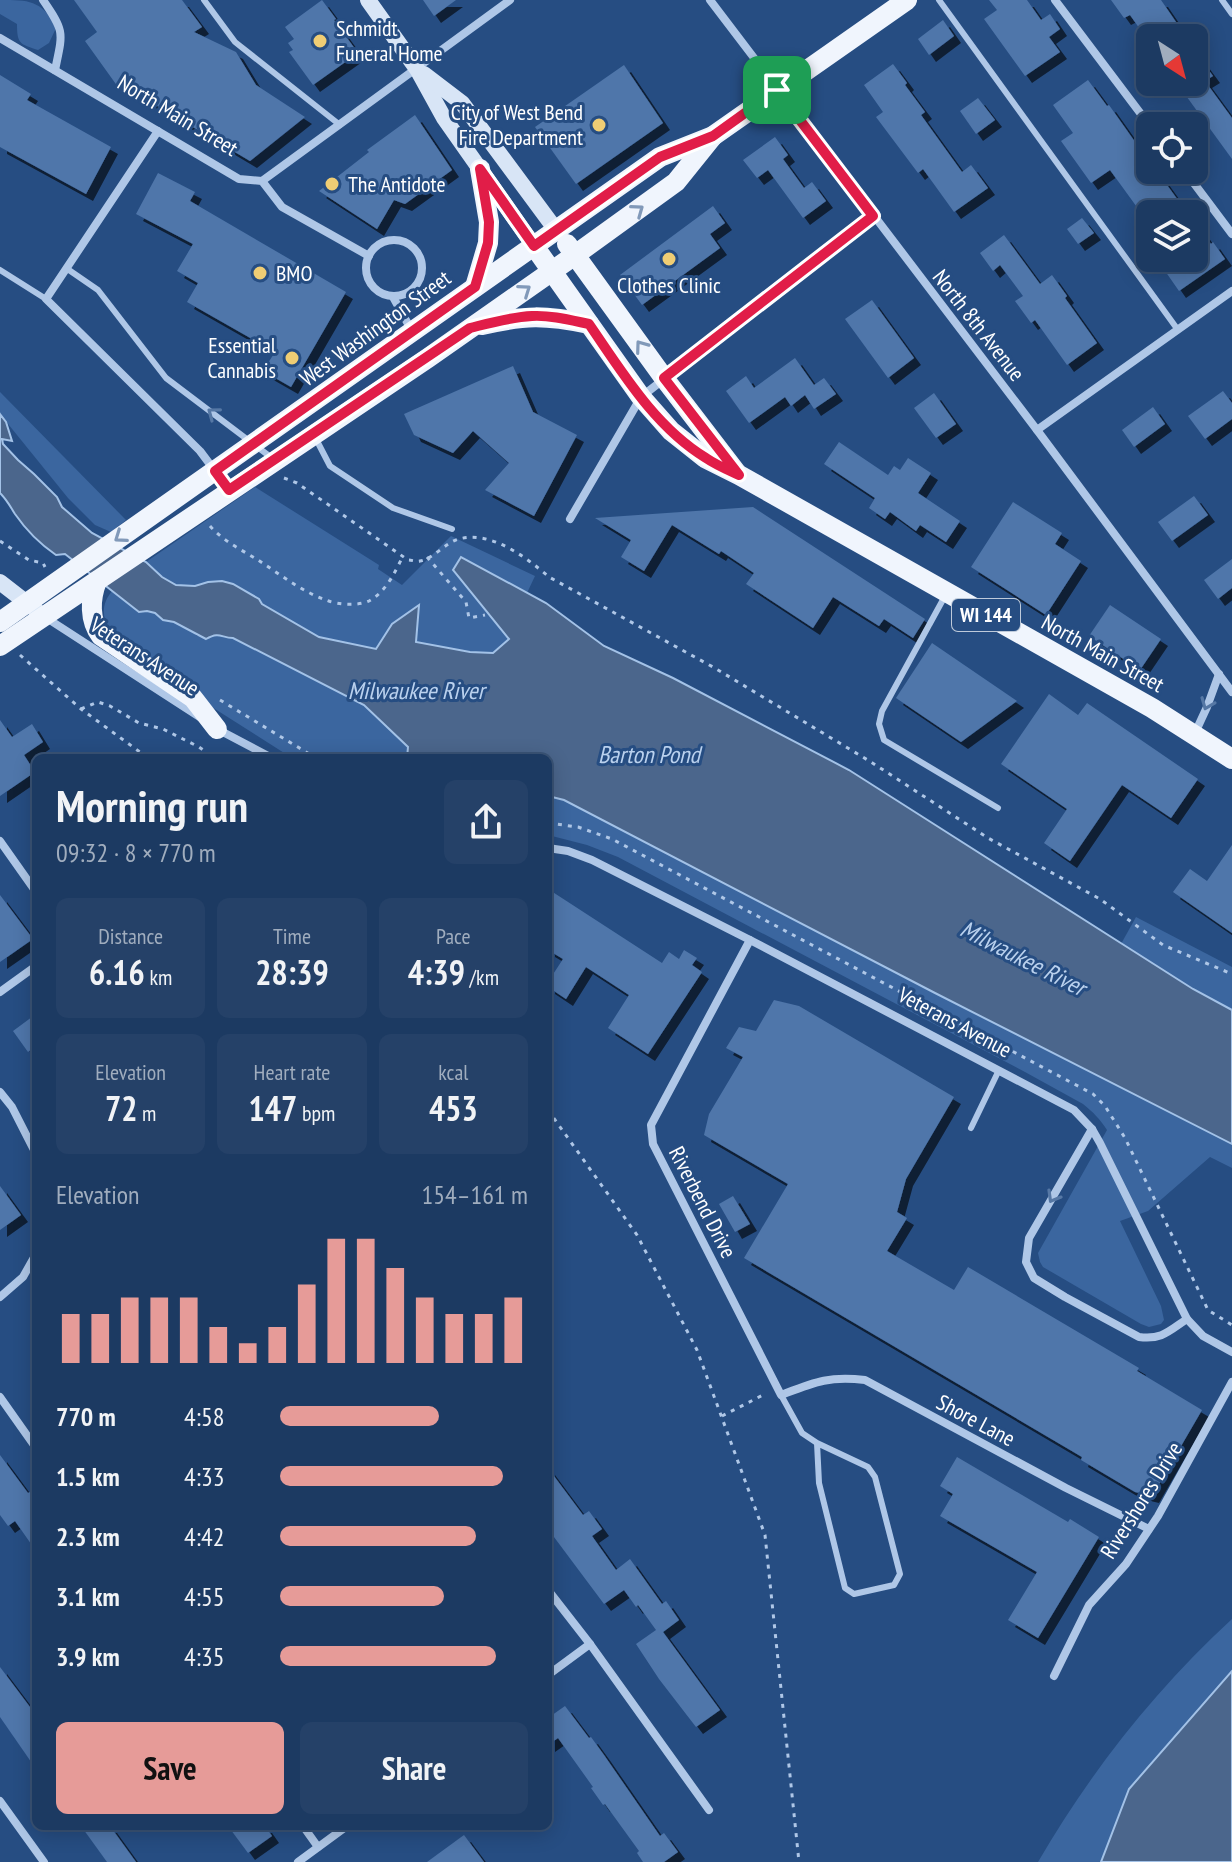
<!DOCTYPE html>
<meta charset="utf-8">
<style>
:root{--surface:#1c3a62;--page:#254168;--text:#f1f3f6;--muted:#a0adbe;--line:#3a5477;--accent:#e69b98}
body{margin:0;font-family:"PT Sans Narrow",sans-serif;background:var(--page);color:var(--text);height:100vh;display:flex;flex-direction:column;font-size:30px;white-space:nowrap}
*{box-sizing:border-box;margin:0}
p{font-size:26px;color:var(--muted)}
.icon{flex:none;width:44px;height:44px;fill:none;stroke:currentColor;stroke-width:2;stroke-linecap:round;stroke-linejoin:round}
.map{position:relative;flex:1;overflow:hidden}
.side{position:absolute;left:32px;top:754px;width:520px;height:1076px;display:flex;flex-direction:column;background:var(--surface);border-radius:12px;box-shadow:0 4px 20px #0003,0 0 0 2px var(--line)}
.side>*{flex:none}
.needle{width:52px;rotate:144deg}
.fabs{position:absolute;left:1136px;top:24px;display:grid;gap:16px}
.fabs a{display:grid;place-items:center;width:72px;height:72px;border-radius:12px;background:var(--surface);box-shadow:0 4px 20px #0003,0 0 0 2px var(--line);font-size:40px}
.pin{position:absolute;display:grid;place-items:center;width:68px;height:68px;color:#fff;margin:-34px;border-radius:16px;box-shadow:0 4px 12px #0006}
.round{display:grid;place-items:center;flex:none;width:84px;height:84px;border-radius:12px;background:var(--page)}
.headline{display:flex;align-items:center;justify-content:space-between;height:136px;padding:0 24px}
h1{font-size:44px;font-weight:800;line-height:60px}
.stats{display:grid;grid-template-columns:repeat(3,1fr);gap:12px;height:136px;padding:8px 24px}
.stats div{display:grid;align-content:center;border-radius:12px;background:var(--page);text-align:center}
.stats b{font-size:34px;font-weight:800}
.stats small{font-size:22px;font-weight:400}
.stats p{font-size:22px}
.chart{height:224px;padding:16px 24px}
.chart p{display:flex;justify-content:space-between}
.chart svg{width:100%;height:144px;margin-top:8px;stroke:var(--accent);stroke-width:6}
.action{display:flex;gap:16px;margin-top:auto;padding:16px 24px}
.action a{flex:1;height:92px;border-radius:12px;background:var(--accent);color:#111;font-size:32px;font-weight:800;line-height:92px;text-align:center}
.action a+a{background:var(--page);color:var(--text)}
ul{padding:0 24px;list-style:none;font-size:26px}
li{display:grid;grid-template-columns:128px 96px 1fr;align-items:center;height:60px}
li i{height:20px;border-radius:10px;background:var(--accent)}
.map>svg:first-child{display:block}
.green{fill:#3b669f}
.water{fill:#4b668c;stroke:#a3c2e7;stroke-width:2}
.building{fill:#4f76aa;filter:url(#shadow)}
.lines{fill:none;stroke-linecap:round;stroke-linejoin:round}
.path{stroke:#afc7e7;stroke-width:3;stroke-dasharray:4 6;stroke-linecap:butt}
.lane{stroke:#afc7e7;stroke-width:6}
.street{stroke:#afc7e7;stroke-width:8}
.secondary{stroke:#d8e5f6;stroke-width:16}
.primary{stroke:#f0f5fd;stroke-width:20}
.oneway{stroke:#8199b9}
.oneway2{stroke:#5678a5}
.route-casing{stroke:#fff;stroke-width:16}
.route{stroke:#e11d48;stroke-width:10}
.poi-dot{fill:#efcd74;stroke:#264d82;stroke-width:3}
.labels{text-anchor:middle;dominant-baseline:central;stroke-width:6;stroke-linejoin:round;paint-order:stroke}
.shield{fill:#264d82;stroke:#becada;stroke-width:2}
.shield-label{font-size:20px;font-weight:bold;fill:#fff}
.poi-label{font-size:22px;fill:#fff;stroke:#264d82;text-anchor:start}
.street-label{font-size:22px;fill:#fff;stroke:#264d82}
.water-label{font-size:24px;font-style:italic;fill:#bad1ee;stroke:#264d82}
</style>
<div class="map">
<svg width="1232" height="1862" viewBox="0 0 1232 1862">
<defs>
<filter id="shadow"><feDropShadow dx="7" dy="7" stdDeviation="0" flood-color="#0009"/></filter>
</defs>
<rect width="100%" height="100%" fill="#264d82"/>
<!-- green -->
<g class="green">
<path d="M0,0C29,0 40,0 57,26L49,43L38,50C20,44 17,44 17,24L0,14Z"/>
<polygon points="0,392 126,520 111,532 95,525 68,498 0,414"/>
<polygon points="255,487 379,565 378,569 402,585 451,536 535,576 527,593 462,557 453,570 509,639 493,653 470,652 416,642 419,606 392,624 377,649 319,637 262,604 259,599 233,584 208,582 195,586 176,585 162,577 146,562"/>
<path d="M113,590L128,604L155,613L163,620L174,622L181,627L189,628L197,636L221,635L233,638L364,705L408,747L407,758H292L215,709L121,643C105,628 96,609 113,590Z"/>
<path d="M548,796L564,799L935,993L1232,1144V1168L1210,1157L1148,1211L1120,1221L1161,1306L1164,1320L1161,1324L1149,1327L1141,1324L1043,1267L1040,1262L1038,1253L1107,1130C1100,1119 1093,1112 1083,1104L1025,1072L618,857L587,845L548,835Z"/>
<polygon points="1136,917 1232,967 1232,1010 1193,989 1121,944"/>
<path d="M1232,1619V1671L1129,1789L1101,1862H1038C1091,1771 1155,1690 1232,1619Z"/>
</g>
<!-- water -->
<g class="water">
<path d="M0,414L6,422L12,441L2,439L3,444L18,460L34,474L57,497L62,507L92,533L146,562L162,577L176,585L195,586L208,582L222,581L233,584L259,599L262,604L319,637L376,649L392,624L419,605L416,642L470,652L493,653L509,639L453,570L461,557L546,603L604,646L673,678L849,770L1193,989L1232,1010V1144L935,993L564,800L548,796V758H407L408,747L364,705L233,638C221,638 220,631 206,639L174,622L163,620L155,613L147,611L139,612L65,554L56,555C40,544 26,530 15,514C10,506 7,500 0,493Z"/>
<polygon points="1232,1671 1232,1862 1101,1862 1129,1789"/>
</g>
<!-- building -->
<g class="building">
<polygon points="74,0 182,0 202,27 194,32 236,52 256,85 305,117 250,161 122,85 118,87 85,41 97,32"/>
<polygon points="322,0 336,19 334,20 358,53 313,85 289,52 293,50 288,43 294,39 285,27"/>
<polygon points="423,0 456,0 434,16"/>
<polygon points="989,0 1027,0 1041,20 1050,14 1060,29 1049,37 1060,52 1025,76 984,19 997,10"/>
<polygon points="1111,0 1161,0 1187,38 1150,38 1149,42 1130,15 1124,18"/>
<polygon points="943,20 954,36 929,55 918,39"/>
<polygon points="1194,50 1213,76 1205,81 1232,118 1232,159 1176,82 1194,82"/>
<polygon points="893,64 907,83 905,85 925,112 921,115 962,172 971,165 988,188 954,212 923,169 918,173 876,117 883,112 864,85"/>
<polygon points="624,65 663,123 576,184 535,127"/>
<polygon points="0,75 31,94 27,100 111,147 86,194 0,147"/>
<polygon points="1088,80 1107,106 1109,105 1150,163 1150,186 1162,178 1188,214 1150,214 1150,218 1147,221 1110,170 1091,183 1061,141 1073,133 1053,105"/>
<polygon points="978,98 995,120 976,134 960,111"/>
<polygon points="415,115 452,170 405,204 394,200 377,229 319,191 369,152 367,150"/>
<polygon points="775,137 788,155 783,159 804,188 812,182 826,201 803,218 768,170 757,178 743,160"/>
<polygon points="158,173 195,192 190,201 346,292 291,387 263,371 275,352 187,302 198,283 177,271 193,244 136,214"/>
<polygon points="713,206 725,223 710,234 720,248 642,305 620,275"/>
<polygon points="1082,218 1094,233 1078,244 1067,229"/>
<polygon points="1194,220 1211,244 1213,242 1225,259 1179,291 1156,258 1194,258"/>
<polygon points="1004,235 1040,284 1052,275 1067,296 1065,298 1097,343 1067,365 1035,320 1031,323 1015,301 1023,296 1000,265 993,271 980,253"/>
<polygon points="872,300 914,358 888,378 845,319"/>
<polygon points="795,358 814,385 824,378 836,394 814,409 805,395 791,406 785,397 749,423 726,391 746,376 754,388"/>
<polygon points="513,366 533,412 577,435 534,516 485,490 509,463 473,431 453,453 414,435 404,414"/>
<polygon points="1223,391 1232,403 1232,419 1205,439 1188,416"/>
<polygon points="934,393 956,424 936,438 914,408"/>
<polygon points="1153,407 1165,424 1134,447 1122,430"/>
<polygon points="839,442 888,475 894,466 900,470 908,458 931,473 918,493 960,521 946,542 920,525 916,531 890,512 885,519 869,508 875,498 824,464"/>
<polygon points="1194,496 1208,515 1172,541 1158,522"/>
<polygon points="1013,502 1062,533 1055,544 1081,561 1046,615 971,567"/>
<polygon points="753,507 925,619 913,638 884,619 879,626 833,597 813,628 746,584 754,573 721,551 719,554 672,525 644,571 621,557 631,540 595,518"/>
<polygon points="1232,559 1232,588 1218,599 1204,580"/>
<polygon points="1110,605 1161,639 1140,670 1089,636"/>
<polygon points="932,643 1017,701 961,742 896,698"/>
<polygon points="1049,694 1078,715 1087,703 1198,779 1171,818 1122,785 1070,861 1044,843 1067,809 1001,764"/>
<polygon points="0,720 12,737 32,724 43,742 24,755 35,772 0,796"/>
<polygon points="1232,845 1232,933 1173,892 1190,869 1207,881"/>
<polygon points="548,889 662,963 669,952 679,959 684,950 697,958 692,965 702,972 648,1054 608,1028 629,995 586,967 566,999 548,987 548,982 563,959 548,950"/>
<polygon points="0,895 33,939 0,962"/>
<polygon points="774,1000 799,1006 954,1097 906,1179 897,1212 907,1218 887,1251 954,1290 968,1267 1139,1368 1137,1371 1202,1410 1152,1496 1135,1492 1081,1460 1082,1457 744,1258 788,1184 704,1135 709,1114 743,1057 726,1048 739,1027 756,1031"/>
<polygon points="36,1014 36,1046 28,1052 13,1031"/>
<polygon points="0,1186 21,1215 0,1230"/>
<polygon points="733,1196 750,1224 735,1232 719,1204"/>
<polygon points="0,1455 28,1493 30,1492 36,1501 36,1551 15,1521 8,1526 0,1515"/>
<polygon points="957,1457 1068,1522 1070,1519 1099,1537 1038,1638 1008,1620 1037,1572 940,1516 953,1494 940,1486"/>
<polygon points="548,1468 583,1515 589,1511 602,1529 592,1536 616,1570 630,1559 662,1604 666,1601 679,1620 663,1632 720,1710 696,1727 659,1679 636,1644 656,1630 638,1605 636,1607 624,1590 604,1604 548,1529"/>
<polygon points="0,1667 36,1715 36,1769 0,1717"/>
<polygon points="565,1706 589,1738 591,1737 604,1755 660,1836 664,1833 678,1852 664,1862 643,1862 637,1853 639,1851 605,1804 603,1805 591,1788 593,1787 558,1738 548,1745 548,1718"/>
<polygon points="81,1826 110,1826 136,1862 107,1862"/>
<polygon points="228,1826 265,1826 272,1836 248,1853"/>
<polygon points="464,1835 484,1862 427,1862"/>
</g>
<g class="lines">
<!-- path -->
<g class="path">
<path d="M284,478L297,483L408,560C412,560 416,562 420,561C433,559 446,542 459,539C491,530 527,558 549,577L713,667L871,762L988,838L1100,899L1163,945L1232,974"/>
<path d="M210,526C224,542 244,551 261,562C282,576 303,592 326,600C338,605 358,606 369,601C386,592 395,572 403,556"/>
<polyline points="0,541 29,560 43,563 45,567"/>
<polyline points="427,557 466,602 469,618 485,615"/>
<polyline points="20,655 81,709 148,758"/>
<polyline points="220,700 316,758"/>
<polyline points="81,709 98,702 110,706 139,723 163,729 199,747 214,758"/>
<polyline points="548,823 578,827 612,839 1093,1094 1105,1106 1125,1138 1208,1310 1232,1325"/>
<polyline points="548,1110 637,1235 697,1350 765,1535 799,1862"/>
<polyline points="722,1416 765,1394"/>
</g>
<!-- lane -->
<g class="lane">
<polyline points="204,0 235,42 340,125"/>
<polyline points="939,0 1178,330"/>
<polyline points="1222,0 1232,14"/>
<polyline points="66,268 98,290 166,378 272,458"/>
<polyline points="0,270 46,299"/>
<polyline points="316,439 330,466 393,508 452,529"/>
<polyline points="945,596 882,711 879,724 884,740 998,808"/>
<polyline points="971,1128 999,1070"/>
<polyline points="781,1395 802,1433 817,1443 868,1467 875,1477 900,1574 894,1585 854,1594 845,1588 819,1483 817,1443"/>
</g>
<!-- street -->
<g class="street">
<path d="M43,0C65,32 63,32 55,70"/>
<polyline points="710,0 1037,430 1232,692"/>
<polyline points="1055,0 1150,126"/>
<polyline points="0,38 239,179 262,181 282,207 369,256"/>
<polyline points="158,131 46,299 200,451 215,471"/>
<polyline points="1184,170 1232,234"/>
<polyline points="262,181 510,0"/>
<circle cx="394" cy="268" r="28"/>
<polyline points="393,297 412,331"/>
<polyline points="1037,430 1232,291"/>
<polyline points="570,519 641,397 873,216"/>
<polyline points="45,617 201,718"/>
<polyline points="219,730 272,758"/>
<polyline points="1195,733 1207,707 1219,674"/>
<polyline points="0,841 36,892"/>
<polyline points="548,848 568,851 592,860 750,940 1074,1110 1092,1129 1100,1143 1187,1319 1203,1336 1232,1352"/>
<path d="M750,940L651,1125L653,1144L781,1395C815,1382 828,1376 865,1380L1066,1488L1149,1529"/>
<polyline points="0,992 36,966"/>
<polyline points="0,1092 12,1107 36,1154"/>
<path d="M1092,1129L1029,1238L1026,1262L1034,1278L1065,1297L1139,1337C1162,1340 1169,1331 1187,1319"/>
<polyline points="0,1297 23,1277 36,1254"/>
<polyline points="0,1397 36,1448"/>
<polyline points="548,1590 590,1644 709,1810"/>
<polyline points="548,1675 590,1644"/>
<polyline points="1054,1676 1089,1605 1126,1564 1158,1516 1232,1382"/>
<polyline points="0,1801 44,1862"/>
<polyline points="303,1826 318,1847"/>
<polyline points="298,1862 347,1826"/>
</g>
<!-- secondary -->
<g class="secondary">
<polyline points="368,0 417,69 444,118 534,246"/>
<polyline points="424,74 462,103 556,230"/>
<polyline points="0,582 36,610"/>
</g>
<!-- primary -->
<g class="primary">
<polyline points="567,244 664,378 736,472"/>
<polyline points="534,246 641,397 671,431 705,458 739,475 1152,708 1232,759"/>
<polyline points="475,287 488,243 489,222 480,169"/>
<path d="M482,325C525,315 545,315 589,324"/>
<path d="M97,581C90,599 89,620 101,636L193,698L217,729"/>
<polyline points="0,622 660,157 713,136 907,0"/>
<polyline points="0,646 428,358 575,255 676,182 713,136"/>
</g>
</g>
<!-- one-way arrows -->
<defs><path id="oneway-chevron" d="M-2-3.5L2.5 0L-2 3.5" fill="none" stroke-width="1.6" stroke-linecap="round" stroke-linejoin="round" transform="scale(2)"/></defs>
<g class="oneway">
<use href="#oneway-chevron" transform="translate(638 210) rotate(-36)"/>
<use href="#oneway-chevron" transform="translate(525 290) rotate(-35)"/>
<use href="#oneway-chevron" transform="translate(641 346) rotate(-126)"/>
<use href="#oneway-chevron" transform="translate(120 537) rotate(145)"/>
</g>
<g class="oneway2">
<use href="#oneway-chevron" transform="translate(213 413) rotate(-143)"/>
<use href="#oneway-chevron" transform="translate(1207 704) rotate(112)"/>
<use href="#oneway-chevron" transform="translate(1053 1197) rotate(120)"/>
</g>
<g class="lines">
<!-- route casing -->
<g class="route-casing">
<path id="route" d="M777,90L873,216L664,378L739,475C728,470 716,465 706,458C655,427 622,372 589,324C570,320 551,315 532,316C511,317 490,323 470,328L229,490L215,471L475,287L488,243L489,222L480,169L534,246L660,157L713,136Z"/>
</g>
<!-- route -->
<use href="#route" class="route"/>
</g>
<!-- markers -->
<g class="poi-dot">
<circle cx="320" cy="41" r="8"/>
<circle cx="599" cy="125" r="8"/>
<circle cx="332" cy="184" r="8"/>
<circle cx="669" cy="259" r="8"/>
<circle cx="260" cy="273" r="8"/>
<circle cx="292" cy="358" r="8"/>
</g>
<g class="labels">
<!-- shield labels -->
<rect class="shield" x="952" y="599" width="68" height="32" rx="6"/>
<g class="shield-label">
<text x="986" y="615">WI 144</text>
</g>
<!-- poi labels -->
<g class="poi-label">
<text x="336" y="28">Schmidt<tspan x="336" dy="25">Funeral Home</tspan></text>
<text x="583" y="112" text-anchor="end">City of West Bend<tspan x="583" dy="25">Fire Department</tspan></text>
<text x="348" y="184">The Antidote</text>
<text x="276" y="273">BMO</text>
<text x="669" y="285" text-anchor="middle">Clothes Clinic</text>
<text x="276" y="345" text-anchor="end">Essential<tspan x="276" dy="25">Cannabis</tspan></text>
</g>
<!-- street labels -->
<g class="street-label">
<text transform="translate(178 115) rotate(31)">North Main Street</text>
<text transform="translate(979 325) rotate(52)">North 8th Avenue</text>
<text transform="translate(375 328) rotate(-36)">West Washington Street</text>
<text transform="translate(1103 653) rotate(29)">North Main Street</text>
<text transform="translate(145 656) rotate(33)">Veterans Avenue</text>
<text transform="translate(955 1022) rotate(28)">Veterans Avenue</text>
<text transform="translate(703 1202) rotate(63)">Riverbend Drive</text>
<text transform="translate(976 1420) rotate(28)">Shore Lane</text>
<text transform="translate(1141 1500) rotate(-58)">Rivershores Drive</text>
</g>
<!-- water labels -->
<g class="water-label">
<text x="416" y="690">Milwaukee River</text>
<text x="649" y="754">Barton Pond</text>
<text transform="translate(1023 958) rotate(27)">Milwaukee River</text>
</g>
</g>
</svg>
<div class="fabs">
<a><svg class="needle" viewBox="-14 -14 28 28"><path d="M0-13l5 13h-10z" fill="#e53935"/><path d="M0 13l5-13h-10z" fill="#a0adbe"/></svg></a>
<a><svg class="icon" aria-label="locate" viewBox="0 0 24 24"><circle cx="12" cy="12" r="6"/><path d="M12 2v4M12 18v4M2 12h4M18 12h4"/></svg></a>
<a><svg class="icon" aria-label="layers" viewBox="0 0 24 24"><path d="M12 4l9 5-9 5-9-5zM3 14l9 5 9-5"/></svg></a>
</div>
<div class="pin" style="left:777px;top:90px;background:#1e9e55"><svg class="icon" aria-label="arrive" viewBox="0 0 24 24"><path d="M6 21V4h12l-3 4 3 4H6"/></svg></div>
<section class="side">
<div class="headline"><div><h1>Morning run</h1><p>09:32 · 8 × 770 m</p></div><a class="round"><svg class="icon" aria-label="share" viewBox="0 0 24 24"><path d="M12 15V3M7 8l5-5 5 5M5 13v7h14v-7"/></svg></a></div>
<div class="stats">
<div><p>Distance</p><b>6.16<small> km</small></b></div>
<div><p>Time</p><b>28:39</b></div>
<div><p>Pace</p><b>4:39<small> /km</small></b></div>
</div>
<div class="stats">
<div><p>Elevation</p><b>72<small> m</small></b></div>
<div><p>Heart rate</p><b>147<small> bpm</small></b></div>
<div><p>kcal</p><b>453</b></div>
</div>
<div class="chart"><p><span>Elevation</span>154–161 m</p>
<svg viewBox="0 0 160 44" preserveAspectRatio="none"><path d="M5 44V29M15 44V29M25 44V24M35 44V24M45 44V24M55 44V33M65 44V38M75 44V33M85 44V20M95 44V6M105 44V6M115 44V15M125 44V24M135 44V29M145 44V29M155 44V24"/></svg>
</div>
<ul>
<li><b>770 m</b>4:58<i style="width:64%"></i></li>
<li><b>1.5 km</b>4:33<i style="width:90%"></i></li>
<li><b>2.3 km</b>4:42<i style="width:79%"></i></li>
<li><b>3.1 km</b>4:55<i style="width:66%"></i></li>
<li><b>3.9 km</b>4:35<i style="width:87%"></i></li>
</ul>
<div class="action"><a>Save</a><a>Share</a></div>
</section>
</div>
